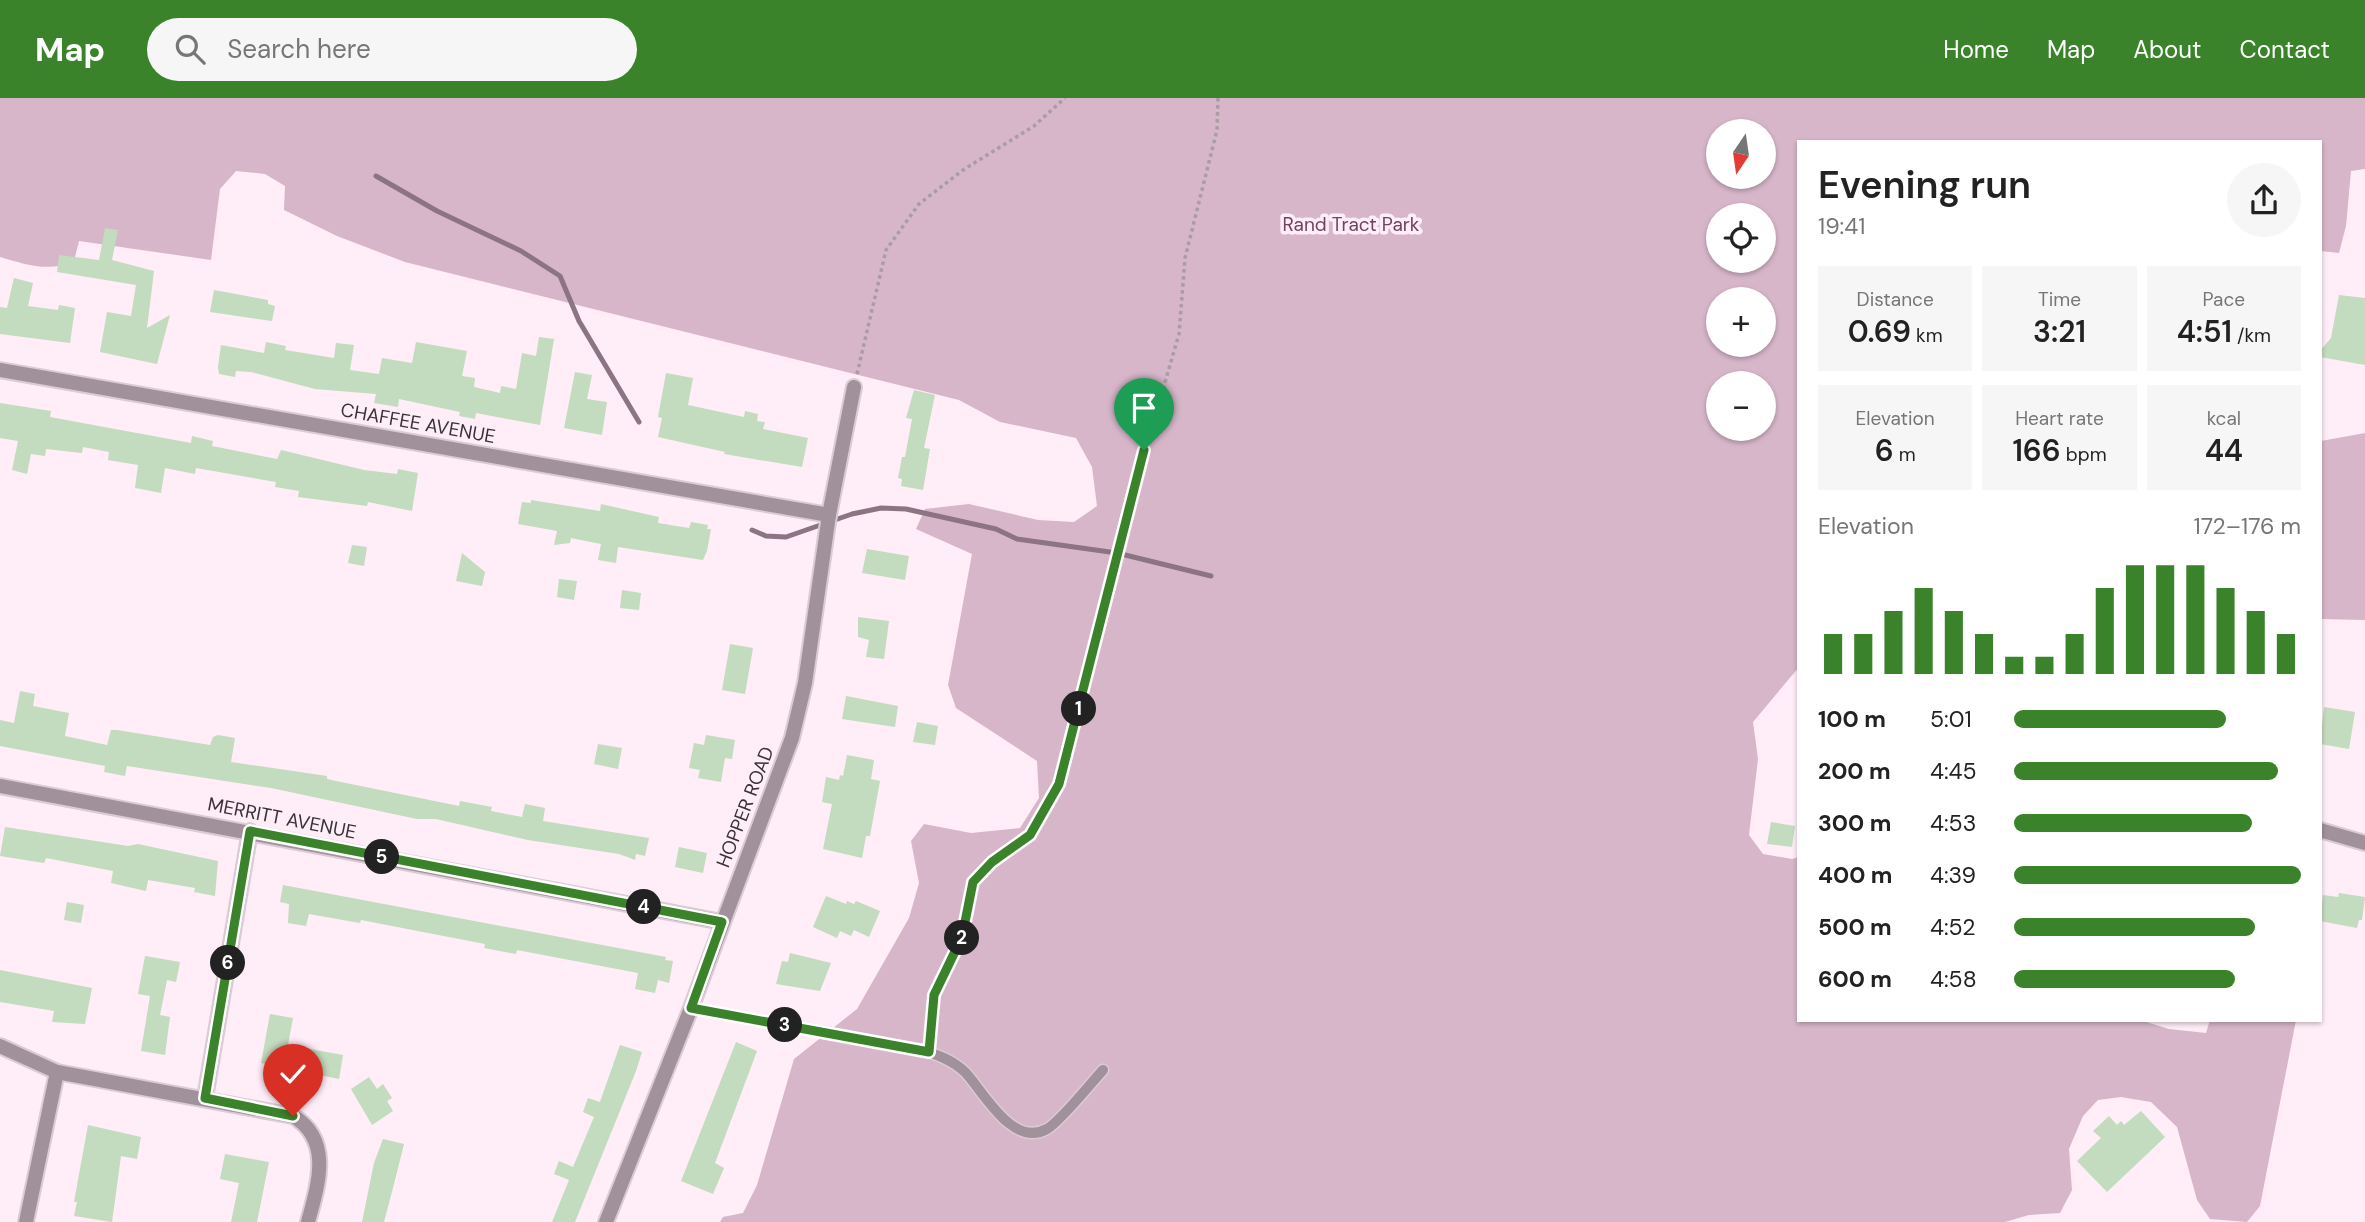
<!DOCTYPE html>
<meta charset="utf-8">
<style>
:root{--surface:#fff;--page:#f6f6f6;--text:#222;--muted:#767676;--accent:#3a832a}
body{margin:0;font-family:"DM Sans",sans-serif;background:var(--page);color:var(--text);height:100vh;display:flex;flex-direction:column;font-size:26px;white-space:nowrap}
*{box-sizing:border-box;margin:0}
p{font-size:23px;color:var(--muted)}
.icon{flex:none;width:38px;height:38px;fill:none;stroke:currentColor;stroke-width:2;stroke-linecap:round;stroke-linejoin:round}
.map{position:relative;flex:1;overflow:hidden}
.sheet{position:absolute;left:1797px;top:42px;width:525px;height:882px;display:flex;flex-direction:column;background:var(--surface);border-radius:0px;box-shadow:0 2px 5px #0004}
.sheet>*{flex:none}
.needle{width:46px;rotate:193deg}
.fabs{position:absolute;left:1706px;top:21px;display:grid;gap:14px}
.fabs a{display:grid;place-items:center;width:70px;height:70px;border-radius:50%;background:var(--surface);box-shadow:0 2px 5px #0004;font-size:35px}
.pin{position:absolute;display:grid;place-items:center;width:60px;height:60px;color:#fff;margin:-72px -30px;border-radius:50% 50% 50% 0;rotate:-45deg;box-shadow:0 0 7px #0007}
.pin .icon{rotate:45deg}
.km{position:absolute;width:35px;height:35px;margin:-18px;border-radius:50%;background:#222;color:#fff;font-size:19px;line-height:35px;text-align:center}
.round{display:grid;place-items:center;flex:none;width:74px;height:74px;border-radius:37px;background:var(--page)}
.head{display:flex;align-items:center;justify-content:space-between;height:119px;padding:0 21px}
h1{font-size:38px;font-weight:600;line-height:52px}
.figures{display:grid;grid-template-columns:repeat(3,1fr);gap:10px;height:119px;padding:7px 21px}
.figures div{display:grid;align-content:center;border-radius:0px;background:var(--page);text-align:center}
.figures b{font-size:30px;font-weight:600}
.figures small{font-size:19px;font-weight:400}
.figures p{font-size:19px}
.chart{height:196px;padding:14px 21px}
.chart p{display:flex;justify-content:space-between}
.chart svg{width:100%;height:126px;margin-top:7px;stroke:var(--accent);stroke-width:6}
ul{padding:0 21px;list-style:none;font-size:23px}
li{display:grid;grid-template-columns:112px 84px 1fr;align-items:center;height:52px}
li i{height:18px;border-radius:9px;background:var(--accent)}
header{display:flex;align-items:center;gap:42px;box-sizing:border-box;height:98px;padding:0 35px;background:var(--accent);color:#fff}
header strong{font-size:33px}
nav{display:flex;gap:38px;margin-inline-start:auto;font-size:24px}
.search{width:490px;height:63px;background:var(--page);display:flex;align-items:center;gap:18px;box-sizing:border-box;padding:0 24px;border-radius:38px;color:var(--muted);font-size:26px}
.map>svg:first-child{display:block}
.green{fill:#d7b6ca;fill-rule:evenodd}
.lines{fill:none;stroke-linecap:round;stroke-linejoin:round}
.stream{stroke:#8d7483;stroke-width:5}
.building{fill:#c3dbbe}
.lane-casing{stroke:#dbcbd4;stroke-width:13}
.street-casing{stroke:#dbcbd4;stroke-width:18}
.path{stroke:#a99ca3;stroke-width:3.5;stroke-dasharray:3.5 3.5;stroke-linecap:butt}
.lane{stroke:#a0919a;stroke-width:10}
.street{stroke:#a0919a;stroke-width:14}
.route-casing{stroke:#fff;stroke-width:14}
.route{stroke:#3a832a;stroke-width:9}
.labels{text-anchor:middle;dominant-baseline:central;stroke-width:7;stroke-linejoin:round;paint-order:stroke}
.park-label{font-size:19px;fill:#724261;stroke:#ffedf7}
.street-label{font-size:19px;fill:#393236;stroke:#ffedf7}
</style>
<header>
<strong>Map</strong>
<div class="search"><svg class="icon" aria-label="search" viewBox="0 0 24 24"><circle cx="10" cy="10" r="6"/><path d="M15 15l6 6"/></svg>Search here</div>
<nav><a>Home</a><a>Map</a><a>About</a><a>Contact</a></nav>
</header>
<div class="map">
<svg width="2365" height="1124" viewBox="0 0 2365 1124">
<rect width="100%" height="100%" fill="#ffedf7"/>
<!-- green -->
<g class="green">
<path d="M0,0H2365V71L2351,73L2346,128L2339,155L2321,153L2320,44H1799V569L1753,624L1758,661L1749,737L1763,756L1792,761L1799,759V922H2140L2169,931L2206,935L2210,922H2296L2260,1108L2247,1124L2210,1121L2197,1102L2177,1029L2151,1004L2121,999L2098,1002L2083,1018L2069,1051L2072,1092L2060,1115L2029,1117L2005,1124H720L723,1119L743,1115L757,1087L794,961L857,911L909,820L919,785L911,743L924,726L971,735L1020,730L1039,700L1037,663L956,610L948,587L972,456L916,431L925,411L969,406L1038,422L1074,424L1097,408L1092,369L1076,340L1000,324L959,302L405,164L337,138L284,112L285,88L265,76L236,73L220,91L211,162L79,143L74,163C50,175 24,166 0,159ZM1718,33H1764V79H1718ZM1718,117H1764V163H1718ZM1718,201H1764V247H1718ZM1718,285H1764V331H1718Z"/>
<polygon points="2365,335 2365,522 2321,521 2321,343"/>
</g>
<g class="lines">
<!-- stream -->
<g class="stream">
<polyline points="376,78 437,113 521,153 560,178 579,223 639,324"/>
<polyline points="752,432 766,438 786,439 852,416 881,410 906,411 996,431 1017,441 1117,455 1211,478"/>
</g>
</g>
<!-- building -->
<g class="building">
<polygon points="105,130 118,132 112,162 154,173 147,230 170,217 157,266 100,254 107,214 131,218 136,187 57,174 59,157 99,162"/>
<polygon points="14,180 33,185 28,208 58,212 59,207 75,210 70,245 0,236 0,209 7,210"/>
<polygon points="214,192 268,202 268,206 275,208 272,223 210,214"/>
<polygon points="2339,197 2365,200 2365,267 2320,259 2320,253 2331,240"/>
<polygon points="539,239 554,241 540,327 476,315 475,321 459,318 460,314 399,301 398,309 374,305 376,296 315,291 251,274 236,273 235,279 219,276 218,269 221,247 264,255 266,244 286,248 285,252 334,260 336,245 354,247 350,272 379,276 382,260 412,265 416,244 467,253 462,278 475,280 474,289 500,295 501,288 516,291 522,255 536,258"/>
<polygon points="575,274 592,277 587,301 607,304 602,337 564,330"/>
<polygon points="666,275 693,280 688,307 744,319 745,313 758,316 757,323 765,324 763,331 808,340 802,369 724,356 725,354 658,339 662,320 658,319"/>
<polygon points="914,292 935,297 924,350 930,351 923,392 901,388 902,381 898,380 902,359 905,359 912,321 906,320"/>
<polygon points="0,305 51,313 50,319 191,345 192,338 213,343 212,348 277,361 281,352 364,372 397,376 398,371 418,375 412,413 368,404 367,408 298,399 299,393 275,389 276,384 196,370 195,376 165,370 161,395 141,391 135,390 138,367 108,362 109,354 83,349 82,355 46,351 45,358 31,356 27,376 12,372 18,343 0,340"/>
<polygon points="531,402 600,413 601,406 659,419 658,425 689,430 691,424 708,427 707,431 711,431 707,453 703,462 618,449 616,465 598,462 601,446 571,440 570,445 554,447 557,433 518,426 522,404 531,405"/>
<polygon points="352,447 367,449 364,468 348,465"/>
<polygon points="867,451 909,458 905,482 862,475"/>
<polygon points="462,455 485,474 482,488 456,483"/>
<polygon points="559,481 577,483 574,502 557,499"/>
<polygon points="622,492 641,495 639,512 620,510"/>
<polygon points="858,519 889,523 884,561 866,559 869,542 858,539"/>
<polygon points="730,546 753,550 745,596 722,592"/>
<polygon points="20,593 35,596 33,608 69,615 65,638 107,647 111,632 117,632 210,647 213,639 218,637 235,640 231,664 327,678 327,681 336,683 459,708 460,703 492,709 491,713 522,719 525,706 545,710 543,723 649,740 645,758 636,756 635,762 619,756 528,742 436,721 417,721 271,690 127,668 125,678 104,674 105,668 0,648 0,622 14,625"/>
<polygon points="846,598 898,608 895,629 842,621"/>
<polygon points="2324,609 2355,614 2349,651 2320,646"/>
<polygon points="917,624 938,628 935,647 913,644"/>
<polygon points="706,637 735,642 732,661 725,660 721,684 698,680 700,672 689,670 694,645 704,647"/>
<polygon points="598,646 622,650 618,671 594,666"/>
<polygon points="847,657 874,662 871,681 880,683 870,738 866,738 862,760 823,751 832,706 822,704 826,679 839,682 840,677 843,678"/>
<polygon points="1771,724 1795,728 1792,749 1767,746"/>
<polygon points="5,729 128,748 138,746 218,763 215,798 194,794 195,790 148,782 146,793 111,785 113,773 46,760 44,765 0,758"/>
<polygon points="679,749 707,755 703,775 675,769"/>
<polygon points="283,787 666,859 665,862 673,863 669,885 658,882 655,895 635,891 638,875 517,852 516,856 484,850 485,846 361,822 360,825 309,816 306,828 288,825 289,806 280,804"/>
<polygon points="2339,795 2365,799 2362,822 2359,822 2357,830 2320,823 2323,797 2338,799"/>
<polygon points="826,798 846,806 847,803 854,806 856,803 880,813 869,839 854,832 851,838 840,833 837,840 813,829"/>
<polygon points="67,804 84,807 81,825 64,822"/>
<polygon points="790,855 831,865 820,893 776,886 782,863 788,864"/>
<polygon points="145,858 180,864 176,884 167,882 160,917 170,919 165,957 141,953 150,898 138,896"/>
<polygon points="0,872 92,890 85,926 52,924 54,913 0,904"/>
<polygon points="270,916 293,920 288,947 343,957 339,981 261,965"/>
<polygon points="736,944 757,953 715,1065 724,1070 713,1096 681,1083"/>
<polygon points="620,947 642,954 636,973 575,1124 552,1124 569,1082 554,1076 559,1063 573,1069 594,1019 583,1014 588,1000 600,1004"/>
<polygon points="369,979 377,991 383,986 392,1000 387,1003 393,1013 372,1027 351,991"/>
<polygon points="2141,1013 2165,1039 2107,1094 2077,1063 2101,1040 2093,1033 2109,1018 2117,1027 2121,1023 2124,1027"/>
<polygon points="88,1027 141,1039 137,1061 121,1058 112,1124 74,1118 77,1104 74,1104"/>
<polygon points="383,1041 404,1046 394,1086 384,1124 362,1124 374,1065"/>
<polygon points="225,1056 269,1064 257,1124 231,1124 239,1085 220,1081"/>
</g>
<g class="lines">
<!-- lane casing -->
<g class="lane-casing">
<path id="lane" d="M691,910L922,952C938,957 952,962 965,974C984,994 1012,1050 1047,1031C1060,1024 1091,985 1103,972"/>
</g>
<!-- street casing -->
<g class="street-casing">
<g id="street">
<polyline points="0,272 829,417"/>
<polyline points="0,688 722,824"/>
<polyline points="2320,732 2365,745"/>
<path d="M0,948L57,974L293,1018C333,1042 318,1087 308,1124"/>
<polyline points="205,1000 250,733"/>
<polyline points="26,1124 57,974"/>
<polyline points="606,1124 691,910 792,640 805,585 829,417 854,289"/>
</g>
</g>
<!-- path -->
<g class="path">
<polyline points="857,276 886,152 919,106 963,72 1034,28 1065,0"/>
<polyline points="930,942 934,897 962,839 973,784 992,764 1030,737 1059,686 1097,545 1125,422 1179,236 1185,160 1217,32 1218,0"/>
</g>
<!-- lane -->
<use href="#lane" class="lane"/>
<!-- street -->
<use href="#street" class="street"/>
</g>
<g class="lines">
<!-- route casing -->
<g class="route-casing">
<polyline id="route" points="293,1018 205,1000 250,733 722,824 691,910 929,954 934,897 962,839 973,784 992,764 1030,737 1059,686 1144,352"/>
</g>
<!-- route -->
<use href="#route" class="route"/>
</g>
<g class="labels">
<!-- park labels -->
<g class="park-label">
<text x="1351" y="126">Rand Tract Park</text>
</g>
<!-- street labels -->
<g class="street-label">
<text transform="translate(418 325) rotate(10)">CHAFFEE AVENUE</text>
<text transform="translate(745 709) rotate(-69)">HOPPER ROAD</text>
<text transform="translate(282 720) rotate(11)">MERRITT AVENUE</text>
</g>
</g>
</svg>
<div class="fabs">
<a><svg class="needle" viewBox="-14 -14 28 28"><path d="M0-13l5 13h-10z" fill="#e53935"/><path d="M0 13l5-13h-10z" fill="#767676"/></svg></a>
<a><svg class="icon" aria-label="locate" viewBox="0 0 24 24"><circle cx="12" cy="12" r="6"/><path d="M12 2v4M12 18v4M2 12h4M18 12h4"/></svg></a>
<a>+</a>
<a>−</a>
</div>
<div class="pin" style="left:1144px;top:352px;background:#1e9e55"><svg class="icon" aria-label="arrive" viewBox="0 0 24 24"><path d="M6 21V4h12l-3 4 3 4H6"/></svg></div>
<div class="pin" style="left:293px;top:1018px;background:#d93025"><svg class="icon" aria-label="check" viewBox="0 0 24 24"><path d="M5 12l5 5 9-10"/></svg></div>
<b class="km" style="left:1079px;top:611px">1</b>
<b class="km" style="left:962px;top:840px">2</b>
<b class="km" style="left:785px;top:927px">3</b>
<b class="km" style="left:644px;top:809px">4</b>
<b class="km" style="left:382px;top:759px">5</b>
<b class="km" style="left:228px;top:865px">6</b>
<section class="sheet">
<div class="head"><div><h1>Evening run</h1><p>19:41</p></div><a class="round"><svg class="icon" aria-label="share" viewBox="0 0 24 24"><path d="M12 15V3M7 8l5-5 5 5M5 13v7h14v-7"/></svg></a></div>
<div class="figures">
<div><p>Distance</p><b>0.69<small> km</small></b></div>
<div><p>Time</p><b>3:21</b></div>
<div><p>Pace</p><b>4:51<small> /km</small></b></div>
</div>
<div class="figures">
<div><p>Elevation</p><b>6<small> m</small></b></div>
<div><p>Heart rate</p><b>166<small> bpm</small></b></div>
<div><p>kcal</p><b>44</b></div>
</div>
<div class="chart"><p><span>Elevation</span>172–176 m</p>
<svg viewBox="0 0 160 44" preserveAspectRatio="none"><path d="M5 44V30M15 44V30M25 44V22M35 44V14M45 44V22M55 44V30M65 44V38M75 44V38M85 44V30M95 44V14M105 44V6M115 44V6M125 44V6M135 44V14M145 44V22M155 44V30"/></svg>
</div>
<ul>
<li><b>100 m</b>5:01<i style="width:74%"></i></li>
<li><b>200 m</b>4:45<i style="width:92%"></i></li>
<li><b>300 m</b>4:53<i style="width:83%"></i></li>
<li><b>400 m</b>4:39<i style="width:100%"></i></li>
<li><b>500 m</b>4:52<i style="width:84%"></i></li>
<li><b>600 m</b>4:58<i style="width:77%"></i></li>
</ul>
</section>
</div>
